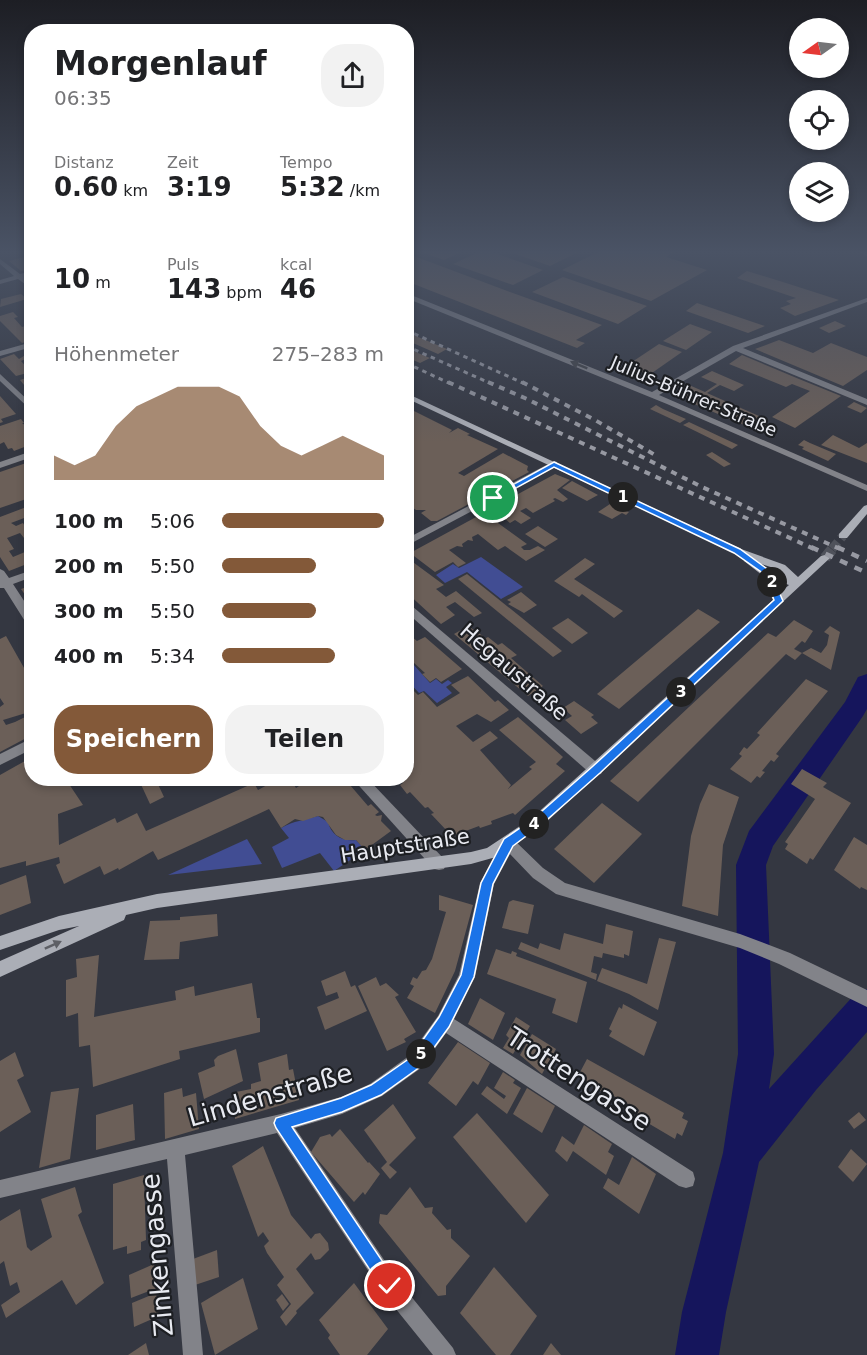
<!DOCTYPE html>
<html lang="de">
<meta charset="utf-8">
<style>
:root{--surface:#fff;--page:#f2f2f2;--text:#202124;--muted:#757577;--accent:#835939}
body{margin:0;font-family:"DejaVu Sans",sans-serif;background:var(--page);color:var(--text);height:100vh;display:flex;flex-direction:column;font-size:22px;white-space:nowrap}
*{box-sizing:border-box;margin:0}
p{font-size:20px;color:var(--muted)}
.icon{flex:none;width:33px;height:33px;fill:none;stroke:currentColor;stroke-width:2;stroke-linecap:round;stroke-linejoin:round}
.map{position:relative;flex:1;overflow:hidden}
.sheet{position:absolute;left:24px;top:24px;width:390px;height:762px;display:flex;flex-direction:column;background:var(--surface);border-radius:24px;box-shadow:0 3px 9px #0003}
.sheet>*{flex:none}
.needle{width:39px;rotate:256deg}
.controls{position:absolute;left:789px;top:18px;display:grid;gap:12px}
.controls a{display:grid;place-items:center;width:60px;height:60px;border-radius:50%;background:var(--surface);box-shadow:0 3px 9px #0003;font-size:30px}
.pin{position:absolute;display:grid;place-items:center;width:51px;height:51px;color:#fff;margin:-26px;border:3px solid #fff;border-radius:50%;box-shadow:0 2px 6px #0007}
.km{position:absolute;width:30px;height:30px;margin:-15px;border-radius:50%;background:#222;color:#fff;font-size:16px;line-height:30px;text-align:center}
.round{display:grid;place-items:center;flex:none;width:63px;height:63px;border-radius:24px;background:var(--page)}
.head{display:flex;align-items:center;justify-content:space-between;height:102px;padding:0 30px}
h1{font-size:33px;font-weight:600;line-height:45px}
.figures{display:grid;grid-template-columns:repeat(3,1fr);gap:9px;height:102px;padding:6px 30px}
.figures div{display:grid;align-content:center}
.figures b{font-size:26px;font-weight:600}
.figures small{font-size:16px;font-weight:400}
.figures p{font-size:16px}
.chart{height:168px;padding:12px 30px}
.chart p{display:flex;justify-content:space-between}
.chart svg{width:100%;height:108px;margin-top:6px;fill:var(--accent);opacity:.7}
.button{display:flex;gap:12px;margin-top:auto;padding:12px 30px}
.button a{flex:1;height:69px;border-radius:24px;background:var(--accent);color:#fff;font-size:24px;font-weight:600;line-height:69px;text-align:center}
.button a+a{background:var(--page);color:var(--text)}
ul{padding:0 30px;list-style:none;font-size:20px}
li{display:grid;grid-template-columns:96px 72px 1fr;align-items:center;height:45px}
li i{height:15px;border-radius:8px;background:var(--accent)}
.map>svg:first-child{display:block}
.green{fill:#414d93}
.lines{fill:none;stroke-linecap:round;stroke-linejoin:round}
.river{fill:#15155c;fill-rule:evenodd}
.building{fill:#6b5f58;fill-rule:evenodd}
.secondary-tunnel-far1{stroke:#4f525b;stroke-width:9;stroke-dasharray:9 4.5;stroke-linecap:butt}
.secondary-tunnel{stroke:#4f525b;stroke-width:11;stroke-dasharray:11 6;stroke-linecap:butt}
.street{fill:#828389;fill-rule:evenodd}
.secondary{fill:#abaeb6;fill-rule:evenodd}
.rail-far2{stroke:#9799a2;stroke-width:3;stroke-dasharray:4.5 4.5;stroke-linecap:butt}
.rail-far1{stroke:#9799a2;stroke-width:4;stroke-dasharray:6 6;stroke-linecap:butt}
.rail{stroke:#9799a2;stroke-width:4.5;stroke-dasharray:8 8;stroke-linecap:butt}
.oneway{fill:#404247}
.oneway2{fill:#5d5f65}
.route{fill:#1a73e8;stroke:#fff;stroke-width:1.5}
.labels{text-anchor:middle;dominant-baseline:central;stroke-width:4.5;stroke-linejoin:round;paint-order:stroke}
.far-street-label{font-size:18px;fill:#e8eaf1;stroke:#1d1f23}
.street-label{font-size:21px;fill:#e8eaf1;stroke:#1d1f23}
.near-street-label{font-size:26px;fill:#e8eaf1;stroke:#1d1f23}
</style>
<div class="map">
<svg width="867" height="1355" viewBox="0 0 867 1355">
<rect width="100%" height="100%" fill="#343741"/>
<!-- green -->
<g class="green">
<polygon points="481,557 523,587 501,599 467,572 445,583 436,575 453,564 459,568"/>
<polygon points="407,661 410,665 413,664 430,683 436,679 442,684 448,680 452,683 446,687 452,693 437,703 424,691 419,693 407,680"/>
<path d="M318,816L328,822C331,835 342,842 356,840L365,850L334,871L320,853L282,868L272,847L289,838L281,828C295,820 303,821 318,816Z"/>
<polygon points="247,839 262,864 168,875"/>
</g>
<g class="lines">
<!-- river -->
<polygon class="river" points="867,674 867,709 863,716 773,846 766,865 774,1054 769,1089 855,994 867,989 867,1032 816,1090 759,1162 726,1312 719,1355 675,1355 682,1312 723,1153 738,1054 736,865 749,831 845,702 858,677"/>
</g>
<!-- building -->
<g class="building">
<polygon points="422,252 461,252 444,260"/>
<polygon points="479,252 492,252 543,270 513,285 453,264"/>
<polygon points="510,252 578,252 550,266"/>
<polygon points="598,252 674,252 666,257 707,270 651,301 562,270"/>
<polygon points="406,253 510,292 602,325 576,340 585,343 577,348 406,281"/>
<polygon points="24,257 32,263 31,269 21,271 9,261"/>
<polygon points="747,271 786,283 839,300 795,316 780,308 791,304 786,301 796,298 737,278"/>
<polygon points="563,277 647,306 618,324 532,292"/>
<polygon points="21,294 27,299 0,307 1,299"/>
<polygon points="697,303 747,320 765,326 748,333 686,311"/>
<polygon points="13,312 18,317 14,318 22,327 28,325 32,329 26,331 32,332 32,340 22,343 0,321 0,316"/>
<polygon points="835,321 846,326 829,333 819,328"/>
<polygon points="690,324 712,332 686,350 663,341"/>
<polygon points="406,332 447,349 438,354 406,340"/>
<polygon points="779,340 813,353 831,343 867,357 867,370 843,386 755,349"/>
<polygon points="659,344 682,352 649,375 626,366"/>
<polygon points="406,348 430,358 420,363 406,357"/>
<polygon points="14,354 19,359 27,354 30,357 21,361 31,372 16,376 0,359"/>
<polygon points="742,355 799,379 841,396 795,428 772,417 810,391 792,384 786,387 729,364"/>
<polygon points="712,371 744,385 734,391 720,385 707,393 768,420 763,423 768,425 763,428 758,425 754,429 687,401 689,400 675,393 689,385 705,392 717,384 701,377"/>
<polygon points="32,376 32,390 29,391 20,380"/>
<polygon points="0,396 16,414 1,419 3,422 0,423"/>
<polygon points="854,402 867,408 861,413 847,407"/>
<polygon points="656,405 663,409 686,419 680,423 650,409"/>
<polygon points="406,407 452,430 449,433 458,428 470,434 467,435 498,449 458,473 464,476 503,453 528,466 527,470 529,472 437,521 431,521 421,513 426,510 416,510 406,503"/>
<polygon points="21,419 24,423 22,423 31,430 32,444 14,451 12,448 8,449 4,442 0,444 0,426"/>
<polygon points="689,422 738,445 732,449 683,425"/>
<polygon points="833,435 859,448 867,443 867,463 821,445"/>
<polygon points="804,440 810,443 836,454 828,461 802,449 804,447 798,445"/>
<polygon points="712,452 731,464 724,467 706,455"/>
<polygon points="32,461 32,497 0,508 0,472"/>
<polygon points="555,474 570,480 557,490 568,499 563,502 555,498 553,499 555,501 533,513 526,508 520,511 531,518 521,524 515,520 510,523 505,519 498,523 527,544 521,547 524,550 530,550 538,546 545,550 526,561 505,546 498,550 478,534 472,537 473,541 468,540 462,544 463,547 457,546 449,550 466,563 458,567 453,562 435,572 410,553"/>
<polygon points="572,481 587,489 598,495 587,501 562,488"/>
<polygon points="613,502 627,509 626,511 629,512 626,515 622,513 612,519 598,512"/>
<polygon points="29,506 32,506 32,515 11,523 16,526 23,523 28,531 32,529 32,548 20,533 7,538 14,549 9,551 13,557 32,549 32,562 9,571 0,557 0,517"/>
<polygon points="538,526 558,539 545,547 525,534"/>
<polygon points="406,557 444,585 436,589 446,597 456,591 482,613 474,617 455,602 446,607 455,615 441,624 406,592"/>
<polygon points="585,558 595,564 574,579 623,611 614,618 582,594 579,597 554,581"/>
<polygon points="467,574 522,618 562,651 553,657 458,579"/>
<polygon points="32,585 32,605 21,589"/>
<polygon points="521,592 537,605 524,613 508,604 511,602 507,600"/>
<polygon points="698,609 720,622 619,709 597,694"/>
<polygon points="568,618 588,633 572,644 552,628"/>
<polygon points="794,620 813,631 805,643 802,641 794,649 802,653 811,648 821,653 827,645 829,635 824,632 830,626 840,632 831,670 802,653 795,660 786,654 638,802 610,781 768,633 776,637"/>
<polygon points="468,626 483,636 482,637 484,639 488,637 498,645 502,643 517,655 511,658 543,686 528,696 454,634"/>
<polygon points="406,632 417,641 425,637 462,669 441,682 436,678 430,682 422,674 425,673 413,662 410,664 406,660"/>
<path d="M6,636L32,682V735L0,752V707L4,704L0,698V639ZM26,713L27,716L15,722L6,725L3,720Z"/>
<polygon points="468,676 495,702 498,700 509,710 491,722 477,714 456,726 473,742 490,731 498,738 480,750 511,785 508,789 532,769 529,767 536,762 499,730 518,717 563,757 556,764 565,771 515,815 513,813 491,821 492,824 480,828 479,826 455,835 453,830 448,832 431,814 434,813 428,807 425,808 410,792 407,794 400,785 403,783 398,778 406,778 406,683 418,695 423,692 437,707 460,693 451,685"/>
<polygon points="806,679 828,691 776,754 779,756 774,762 771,760 762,771 765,772 760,778 757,776 751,783 730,769 742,756 739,754 744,747 747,749 760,735 757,733"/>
<polygon points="574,701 594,715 591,717 598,723 581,734 565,720 572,716 563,708"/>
<polygon points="32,757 32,778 65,778 83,805 58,814 59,845 115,818 117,823 137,813 146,831 254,783 258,790 280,778 290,778 296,788 311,778 344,778 368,806 371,804 379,812 375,815 377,816 382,815 381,821 391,831 365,850 356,840 345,840 336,835 323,817 318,816 303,821 295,819 281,828 269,809 158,860 153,851 119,870 118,868 104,875 100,866 64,884 56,865 60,863 59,857 26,866 26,861 0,868 0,775"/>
<polygon points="802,769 827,783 823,787 851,803 813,860 810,858 807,864 785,849 788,844 785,842 815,799 791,784"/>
<polygon points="138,778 155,778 164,797 150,804"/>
<polygon points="709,784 739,797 723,845 718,916 682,906 691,836 700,804"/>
<polygon points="602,803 642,834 594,883 554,849"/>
<polygon points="854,837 867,845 867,890 861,887 860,889 834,870"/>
<polygon points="26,875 31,903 0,915 0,885"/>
<polygon points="439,895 473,905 455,971 435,1013 407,998 414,986 410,984 413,977 417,979 422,971 426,970 432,959 446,912 439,910"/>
<polygon points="513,900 534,905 528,934 502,928 509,902"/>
<polygon points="217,914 218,936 180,942 179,959 144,960 150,921 180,920 180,917"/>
<polygon points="606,924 633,931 629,956 624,954 624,958 603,953 602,958 594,956 591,972 597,974 596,980 518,949 521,942 538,949 540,943 560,950 564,933 603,944"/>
<polygon points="659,938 676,942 658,1010 629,994 597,981 602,968 647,984"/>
<polygon points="496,949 511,954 512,951 517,953 516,956 587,982 577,1023 552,1013 556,999 487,974"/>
<polygon points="99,955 94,1017 176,1000 175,991 194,986 195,996 252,983 257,1018 260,1018 260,1032 179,1051 180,1059 93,1087 90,1045 79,1047 78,1013 66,1017 66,980 77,977 76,959"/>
<polygon points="345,971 351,987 355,985 367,1011 325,1030 317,1007 339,998 337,992 326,996 321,981"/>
<polygon points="376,977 380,986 386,983 399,995 395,997 416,1032 404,1039 406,1042 387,1051 358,986"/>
<polygon points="480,998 505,1013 493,1040 468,1024"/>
<polygon points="623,1004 657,1022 644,1056 609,1036 612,1031 609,1029 619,1007 622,1009"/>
<polygon points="516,1017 530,1026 513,1054 503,1048 509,1038 506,1035"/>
<polygon points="532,1034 556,1049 542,1074 520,1055"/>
<polygon points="458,1042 490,1063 478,1085 473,1081 456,1106 428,1083"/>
<polygon points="236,1049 243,1081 204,1099 198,1073 215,1066 214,1060 218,1056"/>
<polygon points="15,1052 24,1076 17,1080 31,1112 0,1132 0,1061"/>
<polygon points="287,1054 289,1070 293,1069 299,1100 235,1119 236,1092 251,1089 251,1084 261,1081 258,1063"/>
<polygon points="587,1059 684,1113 682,1118 688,1121 682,1136 677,1133 675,1139 636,1116 639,1110 612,1095 611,1098 578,1076"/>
<polygon points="503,1072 515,1080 513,1083 521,1088 507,1114 481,1094 487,1086 504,1099 506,1096 494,1088"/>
<polygon points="79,1088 70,1159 39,1168 51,1092"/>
<polygon points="182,1088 183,1097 196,1093 199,1129 165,1139 164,1093"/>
<polygon points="527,1088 555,1106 542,1133 513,1114"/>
<polygon points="133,1104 135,1140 96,1150 96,1115"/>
<polygon points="393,1104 416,1138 389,1165 397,1172 390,1179 381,1168 387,1162 364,1130"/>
<polygon points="859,1112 866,1120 854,1129 848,1121"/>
<polygon points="477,1113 549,1195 526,1223 453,1137"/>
<polygon points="584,1125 612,1144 608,1152 614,1156 606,1175 573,1151 567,1162 555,1151 562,1136 574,1145"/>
<polygon points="340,1129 368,1163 369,1162 380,1174 365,1195 363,1192 354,1202 311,1152 320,1137 330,1134 332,1137"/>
<polygon points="263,1146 291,1215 311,1239 315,1234 320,1233 328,1243 329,1250 320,1259 315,1260 311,1253 296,1269 314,1293 296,1311 297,1313 286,1326 280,1317 291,1304 277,1285 284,1277 267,1253 264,1246 269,1241 263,1232 258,1237 232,1166"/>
<polygon points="851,1149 867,1164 853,1182 838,1167"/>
<polygon points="632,1157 656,1174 639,1214 603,1188 608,1178 619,1185"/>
<polygon points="144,1175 146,1240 141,1242 141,1250 127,1254 127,1246 113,1250 113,1184"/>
<polygon points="75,1187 82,1212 78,1215 104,1283 76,1305 62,1280 6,1318 1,1305 20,1292 17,1282 10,1286 4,1261 0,1264 0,1221 20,1209 27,1247 31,1251 52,1237 41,1199"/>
<polygon points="410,1187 425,1208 433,1207 432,1213 447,1230 451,1229 451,1238 470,1256 446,1286 446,1295 438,1296 379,1223 380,1214 387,1215"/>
<polygon points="217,1250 219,1277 195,1285 193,1259"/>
<polygon points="154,1264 157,1288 131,1298 129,1275"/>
<polygon points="494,1267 537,1316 510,1355 496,1355 460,1313"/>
<polygon points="243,1278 258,1329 215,1355 201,1303"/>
<polygon points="354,1283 388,1329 367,1355 340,1355 328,1338 330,1335 319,1320"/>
<polygon points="156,1293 159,1316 134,1327 132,1303"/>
<polygon points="282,1294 289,1304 283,1311 276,1300"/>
<polygon points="146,1343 149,1355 128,1355"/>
<polygon points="551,1343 561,1355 543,1355"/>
</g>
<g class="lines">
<!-- secondary-tunnel-far1 -->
<polyline class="secondary-tunnel-far1" points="832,549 843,536"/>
<!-- secondary-tunnel -->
<polyline class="secondary-tunnel" points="825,558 834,547"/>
<!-- street -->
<g class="street">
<polygon points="859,252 867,252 867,256"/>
<polygon points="0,259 20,274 32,271 32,275 24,277 32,283 32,289 18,279 0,284 0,280 14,276 0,264"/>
<polygon points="406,293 652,392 733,346 867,298 867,302 743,348 867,399 867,405 736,351 659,395 867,485 867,491 667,404 406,298"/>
<polygon points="32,342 32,347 0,356 0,351"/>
<polygon points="0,374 32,404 32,411 0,381"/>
<polygon points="32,451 32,457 0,468 0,462"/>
<polygon points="554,461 557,462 557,466 406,546 406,539"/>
<polygon points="0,569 4,571 9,578 32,570 32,577 13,584 32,613 32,627 28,626 4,588 0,588"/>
<polygon points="406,601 601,766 603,770 601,774 596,775 591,774 406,612"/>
<polygon points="32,738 32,749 0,765 0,754"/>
<polygon points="352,778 367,778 444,859 446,864 444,869 439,870 434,869"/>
<polygon points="508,837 513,839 543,868 565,883 740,934 790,953 867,990 867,1007 779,964 740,948 556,894 533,878 510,854 494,884 475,977 454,1019 693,1172 695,1179 693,1186 686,1188 679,1186 446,1033 421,1068 382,1096 342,1114 295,1128 397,1279 453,1348 456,1355 433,1355 383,1293 277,1133 185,1155 203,1355 183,1355 167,1159 0,1198 0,1180 281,1114 341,1097 370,1084 409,1056 438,1016 459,975 480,883 503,839"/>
</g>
<!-- secondary -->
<g class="secondary">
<path d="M406,393L741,549L785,565L798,577L821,556L825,555L830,558L542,826L496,857L471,864L157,908L126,915L124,920L0,977V961L79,926L59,930L0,950V936L59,916L157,894L471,852L487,848L532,818L773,600L762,575L744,561V557L406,398ZM761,564L777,569L782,574L771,571ZM775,580L789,585L781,592Z"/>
<polygon points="867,505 867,514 847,538 839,538 839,534 864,506"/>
</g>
<!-- rail-far2 -->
<g class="rail-far2">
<polyline points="406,330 525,384"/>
<polyline points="406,346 492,384"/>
<polyline points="406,363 451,384"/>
</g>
<!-- rail-far1 -->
<g class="rail-far1">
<polyline points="448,382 814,549"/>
<polyline points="488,382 527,399 702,487 840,549"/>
<polyline points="522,382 595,420 655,455"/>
</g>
<!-- rail -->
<g class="rail">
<polyline points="811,547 867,573"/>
<polyline points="837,547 867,561"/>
</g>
</g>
<!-- one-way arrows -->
<defs><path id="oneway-solid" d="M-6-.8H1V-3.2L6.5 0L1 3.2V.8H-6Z" transform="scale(1.5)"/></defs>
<use class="oneway" href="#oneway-solid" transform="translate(579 365) rotate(-158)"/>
<use class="oneway2" href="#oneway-solid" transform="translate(53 945) rotate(-24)"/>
<!-- sky -->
<linearGradient id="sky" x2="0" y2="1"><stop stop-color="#1d1e24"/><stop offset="0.57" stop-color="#4a5365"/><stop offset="1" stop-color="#4a5365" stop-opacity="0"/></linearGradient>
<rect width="867" height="442" fill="url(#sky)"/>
<!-- route -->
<polygon class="route" points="554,462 740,549 770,571 783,601 600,773 541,825 513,846 493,884 474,977 449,1027 420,1067 381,1095 342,1112 292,1127 395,1280 398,1286 395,1291 390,1294 384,1291 276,1128 274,1123 276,1118 341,1098 371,1085 410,1058 439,1017 461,975 481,883 504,839 533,819 592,767 774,600 764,574 734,553 554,467 496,499 489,498"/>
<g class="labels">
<!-- far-street labels -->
<g class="far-street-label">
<text transform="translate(694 396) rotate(23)">Julius-Bührer-Straße</text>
</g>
<!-- street labels -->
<g class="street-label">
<text transform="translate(514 672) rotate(41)">Hegaustraße</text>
<text transform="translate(405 846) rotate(-9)">Hauptstraße</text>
</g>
<!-- near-street labels -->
<g class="near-street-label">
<text transform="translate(579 1079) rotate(33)">Trottengasse</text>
<text transform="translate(270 1095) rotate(-16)">Lindenstraße</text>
<text transform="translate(157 1255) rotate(-95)">Zinkengasse</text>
</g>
</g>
</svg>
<div class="controls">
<a><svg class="needle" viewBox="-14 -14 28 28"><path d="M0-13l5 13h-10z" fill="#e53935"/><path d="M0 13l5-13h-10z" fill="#757577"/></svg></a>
<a><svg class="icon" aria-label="locate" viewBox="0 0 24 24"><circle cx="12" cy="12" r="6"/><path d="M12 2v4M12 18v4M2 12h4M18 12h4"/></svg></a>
<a><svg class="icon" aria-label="layers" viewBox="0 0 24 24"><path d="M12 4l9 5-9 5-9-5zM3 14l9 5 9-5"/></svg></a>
</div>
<div class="pin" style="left:493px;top:498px;background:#1e9e55"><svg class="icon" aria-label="arrive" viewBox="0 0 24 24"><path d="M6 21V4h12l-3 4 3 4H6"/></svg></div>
<div class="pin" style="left:390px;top:1286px;background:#d93025"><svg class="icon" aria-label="check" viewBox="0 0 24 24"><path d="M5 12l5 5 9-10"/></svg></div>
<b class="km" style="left:623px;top:497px">1</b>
<b class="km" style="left:772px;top:582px">2</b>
<b class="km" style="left:681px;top:692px">3</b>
<b class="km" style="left:534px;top:824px">4</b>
<b class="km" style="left:421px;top:1054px">5</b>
<section class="sheet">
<div class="head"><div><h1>Morgenlauf</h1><p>06:35</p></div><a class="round"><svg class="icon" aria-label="share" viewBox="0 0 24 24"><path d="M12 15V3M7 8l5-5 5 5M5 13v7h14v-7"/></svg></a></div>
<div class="figures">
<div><p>Distanz</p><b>0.60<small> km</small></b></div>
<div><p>Zeit</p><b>3:19</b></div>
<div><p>Tempo</p><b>5:32<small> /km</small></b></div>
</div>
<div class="figures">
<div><b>10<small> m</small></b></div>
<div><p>Puls</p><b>143<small> bpm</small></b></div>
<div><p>kcal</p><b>46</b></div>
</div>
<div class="chart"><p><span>Höhenmeter</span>275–283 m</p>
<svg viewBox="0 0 160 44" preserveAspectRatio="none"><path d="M0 44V34L10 38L20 34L30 22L40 14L50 10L60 6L70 6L80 6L90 10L100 22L110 30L120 34L130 30L140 26L150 30L160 34V44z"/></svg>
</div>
<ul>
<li><b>100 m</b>5:06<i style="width:100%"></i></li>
<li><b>200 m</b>5:50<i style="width:58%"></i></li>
<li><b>300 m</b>5:50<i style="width:58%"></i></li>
<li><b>400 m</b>5:34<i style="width:70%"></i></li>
</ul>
<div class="button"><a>Speichern</a><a>Teilen</a></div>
</section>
</div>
